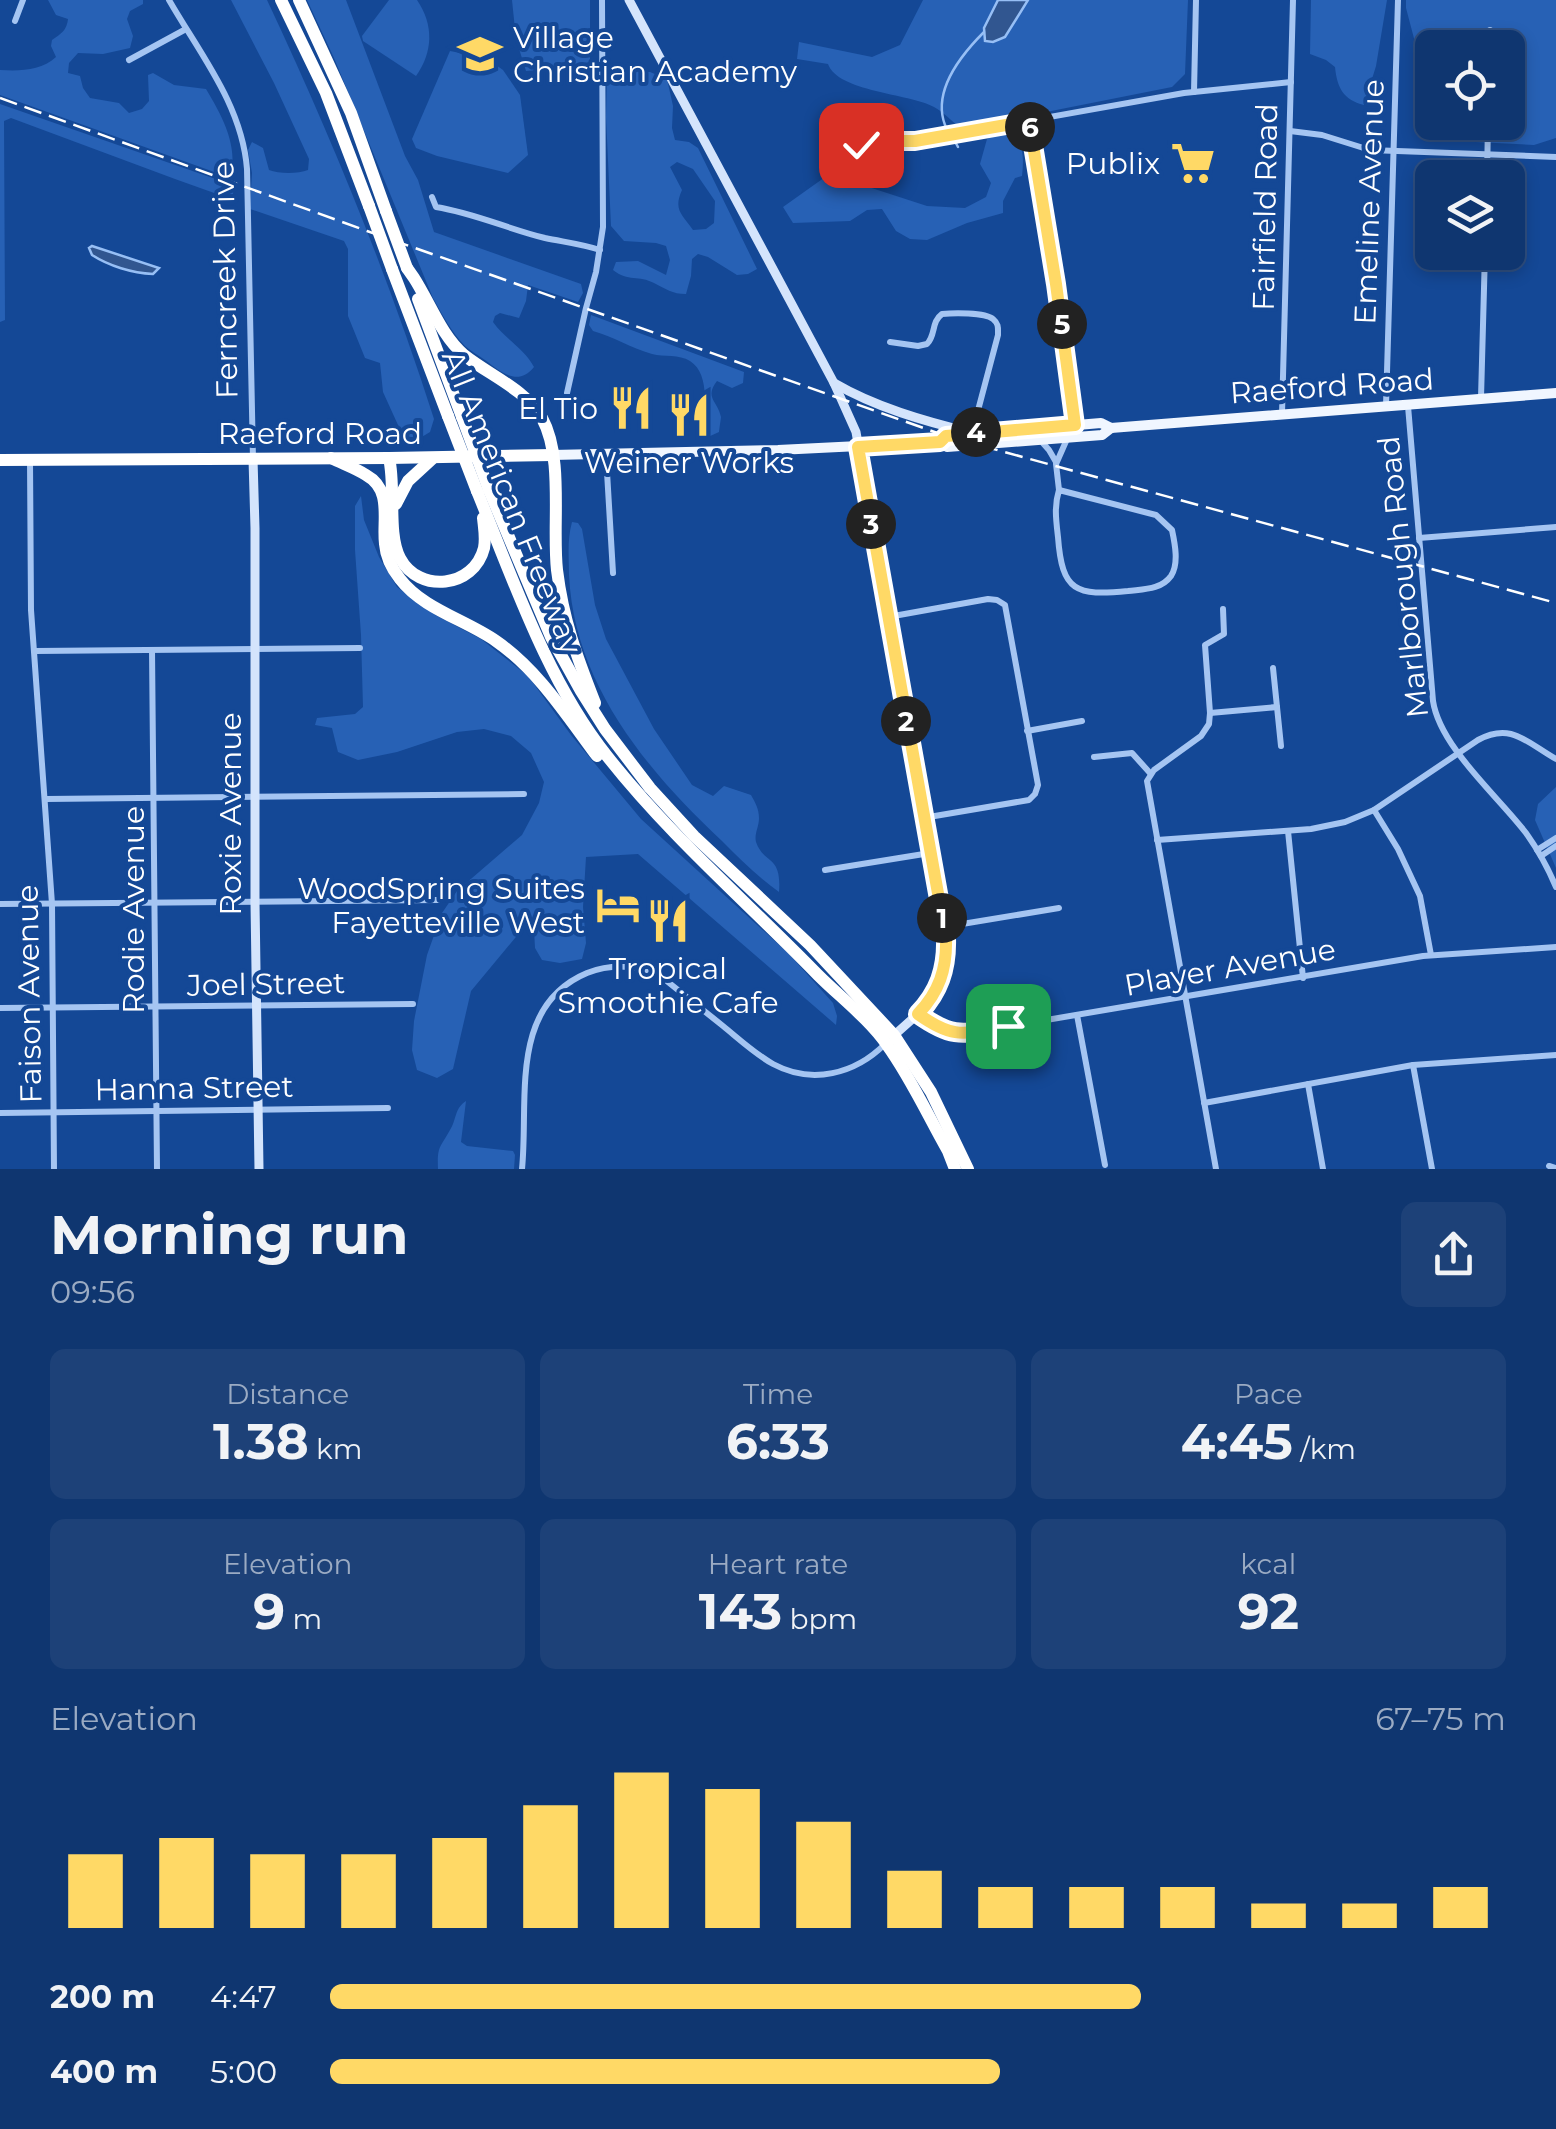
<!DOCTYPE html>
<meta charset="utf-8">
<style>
:root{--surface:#0f3670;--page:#1d4178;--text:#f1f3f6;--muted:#9babc3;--line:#2f5083;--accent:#ffd966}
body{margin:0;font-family:Montserrat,sans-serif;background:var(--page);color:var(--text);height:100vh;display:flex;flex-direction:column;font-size:38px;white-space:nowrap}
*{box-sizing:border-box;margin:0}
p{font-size:32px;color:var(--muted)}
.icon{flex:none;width:55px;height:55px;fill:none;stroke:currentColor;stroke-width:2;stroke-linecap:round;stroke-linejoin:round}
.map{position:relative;height:1169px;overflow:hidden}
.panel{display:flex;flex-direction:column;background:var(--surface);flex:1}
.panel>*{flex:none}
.tools{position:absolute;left:1415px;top:30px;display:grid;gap:20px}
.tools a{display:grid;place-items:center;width:110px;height:110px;border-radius:15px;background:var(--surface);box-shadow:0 5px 15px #0003,0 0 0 2px var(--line);font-size:50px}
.pin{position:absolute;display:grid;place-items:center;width:85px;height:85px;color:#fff;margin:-42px;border-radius:20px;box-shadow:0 5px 15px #0006}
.km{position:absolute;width:50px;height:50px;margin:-25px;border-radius:50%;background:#222;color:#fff;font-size:28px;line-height:50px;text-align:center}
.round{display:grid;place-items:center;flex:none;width:105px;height:105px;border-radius:15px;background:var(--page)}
.summary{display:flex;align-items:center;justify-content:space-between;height:170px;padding:0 50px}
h1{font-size:55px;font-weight:700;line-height:75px}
.metrics{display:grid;grid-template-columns:repeat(3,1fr);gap:15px;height:170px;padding:10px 50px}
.metrics div{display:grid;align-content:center;border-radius:15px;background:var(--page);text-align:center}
.metrics b{font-size:50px;font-weight:700}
.metrics small{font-size:28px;font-weight:400}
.metrics p{font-size:28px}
.chart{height:280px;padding:20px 50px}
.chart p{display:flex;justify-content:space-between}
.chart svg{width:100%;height:180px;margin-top:10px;stroke:var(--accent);stroke-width:6}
ul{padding:0 50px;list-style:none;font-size:32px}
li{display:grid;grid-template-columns:160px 120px 1fr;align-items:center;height:75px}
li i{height:25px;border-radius:12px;background:var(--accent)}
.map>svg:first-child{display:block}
.green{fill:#2761b5;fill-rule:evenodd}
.water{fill:#315690;stroke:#97bff5;stroke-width:2.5}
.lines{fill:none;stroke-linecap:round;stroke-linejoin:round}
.stream{stroke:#97bff5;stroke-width:2.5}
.street{stroke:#a5c5f2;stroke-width:6}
.secondary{stroke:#d4e4fc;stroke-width:9}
.primary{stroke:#f0f6ff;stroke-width:10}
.highway{stroke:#fff;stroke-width:12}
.rail{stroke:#fff;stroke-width:2.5;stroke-dasharray:18 8;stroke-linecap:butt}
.highway-bridge{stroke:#fff;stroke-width:12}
.route-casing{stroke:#fff;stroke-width:20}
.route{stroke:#ffd966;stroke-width:12}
.labels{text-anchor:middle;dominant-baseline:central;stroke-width:8;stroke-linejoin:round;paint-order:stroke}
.poi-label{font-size:30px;fill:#fff;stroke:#144896;text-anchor:end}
.street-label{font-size:30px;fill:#fff;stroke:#144896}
</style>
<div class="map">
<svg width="1556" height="1169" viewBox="0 0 1556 1169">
<rect width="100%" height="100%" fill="#144896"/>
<!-- green -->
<g class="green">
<path d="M48,0H143V4L130,11L127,19L133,36L130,48L103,54L78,53L69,63L68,73L80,76L83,88L90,98L119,103L129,113L142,109L149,101L148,75L153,73L174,85L206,89C221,114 236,141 232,170L226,174L217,173L0,95V70C20,71 41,71 56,57L51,46L52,40C61,34 67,30 68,19L56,15Z"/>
<path d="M231,0H267C331,136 388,275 434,419L430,432L420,438L403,436L383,392L380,363L365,358L348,316V249L344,241L250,209L252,173L248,150L252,142L263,148L269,170C279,174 298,174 308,170L309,159L274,83Z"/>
<path d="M307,0H346L405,156L418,180L434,232L581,284L583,293L578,302L528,285L526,301L519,318L500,313L495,316L493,322C505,339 525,349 534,367C518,387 501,372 485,360C479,356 471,351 465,346C452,333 442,314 433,298L334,58Z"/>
<path d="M389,0H417C434,25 433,52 416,76L363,41L362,36Z"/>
<polygon points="512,0 590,0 590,66 526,71 516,39"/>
<path d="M923,0H998L985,28L1025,6L1028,0H1188L1185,74L1172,87L1021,117L959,127C951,120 943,112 934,107C908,93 838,92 828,64L797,59L799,42L872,57L900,45Z"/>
<path d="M1311,0H1387L1376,66L1364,105C1343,100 1337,87 1335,67L1326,60L1310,54Z"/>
<path d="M1406,0H1556V138L1534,145L1435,140L1429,125L1431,103L1406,8ZM1432,48H1508V122H1432Z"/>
<polygon points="450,51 486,58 503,70 520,95 528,155 508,173 437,156 416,148 412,139"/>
<path d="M622,70L650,72L667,79L673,106L672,128L675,140L689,142L698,148L757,269L748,274L737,275L708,257L698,254L692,259L691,276L686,294C672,294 666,289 654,283C639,275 628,282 613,270L616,262L638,261L666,275L670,260L666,246L656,243L624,241L611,226L606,117L607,74ZM677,162L693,169L715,201L714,223L706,229L693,230C682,214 673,210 682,190L670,167Z"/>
<polygon points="0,104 227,183 234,190 232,196 217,194 175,179 11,118 4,121 5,320 0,322"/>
<path d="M1001,133C1025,135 1024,157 1022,176L1015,178L1003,201V213L967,223L927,240L910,239L896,231L882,209L867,210L850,221L793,223L783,207L835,170L847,180L927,206L965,208L986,197L991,183L980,164L987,139Z"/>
<path d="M591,315L744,372L743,383L732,388L717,381C704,398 718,401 721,417C721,418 719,431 719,432L708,437L704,436C703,414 712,375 690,361C679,354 664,357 652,354C631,348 614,337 593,331L589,325Z"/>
<polygon points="361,496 364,520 379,557 397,587 437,616 481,639 528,676 571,735 641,819 789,954 833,1003 837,1016 836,1025 638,854 586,857 583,907 586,943 582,959 560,963 542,960 535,948 534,929 525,926 471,991 453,1069 437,1078 417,1070 412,1050 414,1021 427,955 442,913 457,891 522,835 539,803 544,782 531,753 511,736 484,729 457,732 397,752 358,760 338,752 332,728 315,725 317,718 355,714 363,707 361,635 355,550 355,506"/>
<path d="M572,522L578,523L582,529L595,605L606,639L654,729L692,785L713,796L724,786L751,795C755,802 759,809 759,818C759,827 754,834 756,842C764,865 782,854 779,892C758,877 740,859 722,841C646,770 574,683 569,575C569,556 567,540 572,522Z"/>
<polygon points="1556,787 1556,868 1535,820 1538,804"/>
<path d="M466,1101L461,1142L467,1146L513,1151L515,1155L514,1169H438C437,1146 440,1148 450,1130C457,1119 454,1109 466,1101Z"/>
</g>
<!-- water -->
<g class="water">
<polygon points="998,0 1028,0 1005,37 993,42 985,41 984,28"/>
<path d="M92,246L159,268L153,274C132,273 109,266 92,255L89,248Z"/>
</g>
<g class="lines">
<!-- stream -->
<path class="stream" d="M958,147C954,139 948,133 945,125C932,91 962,54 984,32"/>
<!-- street -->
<g class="street">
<path d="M169,0C200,54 242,105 247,169L253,459"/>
<polyline points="15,21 23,0"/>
<polyline points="1490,48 1490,30"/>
<polyline points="129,60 186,29"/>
<polyline points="1194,92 1196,0"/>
<polyline points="1029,121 1056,284 1075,425"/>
<polyline points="1290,131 1322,135 1370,150 1556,157"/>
<path d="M836,162C870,136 876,144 915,141L1184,93L1291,82"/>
<polyline points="1487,178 1488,122"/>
<path d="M432,197L436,207C474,213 508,229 545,238C564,242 582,244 600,250"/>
<path d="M890,342L918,346L927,344C936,335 931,322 942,314C952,313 985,312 993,319C999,324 998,328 998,335L972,433"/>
<polyline points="567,393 586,308 596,272 603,227 602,0"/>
<polyline points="1481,398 1485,252"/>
<polyline points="1386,406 1398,0"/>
<path d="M1408,406L1433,701C1440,747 1498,796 1526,833C1538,850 1548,868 1556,887"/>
<polyline points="1282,414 1293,0"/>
<polyline points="1041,441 1049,450 1056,462"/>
<polyline points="606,455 613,573"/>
<polyline points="30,461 31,610 52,904 54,1169"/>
<path d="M1059,490L1156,515L1172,530C1175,544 1179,564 1171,576C1161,590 1143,589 1128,591C1076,596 1062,592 1058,537C1056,520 1054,506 1059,490Z"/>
<polyline points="1059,490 1056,464 1067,439"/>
<polyline points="1419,538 1556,527"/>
<polyline points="888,617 988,599 997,600 1005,605 1038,785 1035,794 1029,800 923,818"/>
<polyline points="152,650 157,1169"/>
<polyline points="35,651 360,648"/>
<polyline points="1273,668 1281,746"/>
<polyline points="1210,713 1277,707"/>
<polyline points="1027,731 1082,721"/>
<polyline points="1094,757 1132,753 1150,773"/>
<polyline points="46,799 524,794"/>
<polyline points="1374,810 1398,849 1420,896 1431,955"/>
<polyline points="1288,831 1303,978"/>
<path d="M1157,840L1311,829L1345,822L1374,810L1478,740C1511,722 1526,742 1556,759"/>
<polyline points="1537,850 1556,838"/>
<polyline points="1541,856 1556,846"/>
<polyline points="825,870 930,853"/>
<polyline points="0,904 438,900"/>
<polyline points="944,927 1059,908"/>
<polyline points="0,1008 413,1004"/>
<polyline points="918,1014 941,1030 964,1034 1423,956 1556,947"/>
<polyline points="1077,1015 1105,1165"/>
<polyline points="1413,1065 1432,1169"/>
<polyline points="1308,1084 1323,1169"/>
<polyline points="1204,1103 1413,1065 1556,1055"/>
<polyline points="0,1113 388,1108"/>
<polyline points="1549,1166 1556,1168"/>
<path d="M522,1169C529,1101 508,1006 587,973C613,963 639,965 663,978C683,994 703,1010 723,1026C739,1039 755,1054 773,1064C812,1085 855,1074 885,1044"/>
<polyline points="1216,1169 1147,781 1154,770 1201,736 1209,724 1210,713 1205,645 1224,634 1223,609"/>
</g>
<!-- secondary -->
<g class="secondary">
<polyline points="629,0 834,383 856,432 923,818 946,938 943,974 936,991 918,1014 891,1038"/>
<path d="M834,383C875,407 924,421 969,432"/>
<polyline points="253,459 255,528 255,903 259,1169"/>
</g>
<!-- primary -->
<g class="primary">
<polyline points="940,442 946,436 1101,423 1111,428 1556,393"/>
<polyline points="552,455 778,450 940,442 947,447 1102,435 1111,428"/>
</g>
<!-- highway -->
<g class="highway">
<polyline points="281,0 326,93 369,206"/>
<polyline points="299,0 351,113 386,211"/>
<path d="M407,268L414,278C430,303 441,335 464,355C489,375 525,389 542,418C564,458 552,525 557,570C563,620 577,657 595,703"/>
<polyline points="392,269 448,416"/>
<polyline points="418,299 462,417"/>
<path d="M331,458C343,464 355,468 366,475C393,490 382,520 385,544C386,557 392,569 400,579C423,609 466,620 496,641C538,670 567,716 597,756"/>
<path d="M389,458C396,487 387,534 400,558C419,594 474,588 484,548C486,538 484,528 483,518"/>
<polyline points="0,460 389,458 552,455"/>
<polyline points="489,490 551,637 581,691 605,729 650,788 694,836 810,945 894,1035 931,1092 968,1169"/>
<path d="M477,491C513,579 547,681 607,756C670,836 747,902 818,975C840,997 870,1020 887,1045C911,1078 928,1116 948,1151L955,1169"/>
<polyline points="396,504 408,481 433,458"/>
</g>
<!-- rail -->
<polyline class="rail" points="0,98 367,231 946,436 1556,603"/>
<!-- highway-bridge -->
<g class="highway-bridge">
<polyline points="369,206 392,269"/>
<polyline points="386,211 407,268"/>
<polyline points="448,416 477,491"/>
<polyline points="462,417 489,490"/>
</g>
</g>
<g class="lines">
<!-- route casing -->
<g class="route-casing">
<path id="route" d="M861,145L878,141H915L1029,121L1056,284L1075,425L946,436L940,442L858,447L946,938C947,969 939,992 918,1014C956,1041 965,1033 1008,1026"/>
</g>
<!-- route -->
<use href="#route" class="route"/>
</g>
<!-- icons -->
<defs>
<g id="school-bare" transform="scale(3.45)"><path d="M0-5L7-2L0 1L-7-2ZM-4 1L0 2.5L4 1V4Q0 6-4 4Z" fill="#ffd966" stroke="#144896" stroke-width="2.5" paint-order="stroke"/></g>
<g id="supermarket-bare" transform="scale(3.45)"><path d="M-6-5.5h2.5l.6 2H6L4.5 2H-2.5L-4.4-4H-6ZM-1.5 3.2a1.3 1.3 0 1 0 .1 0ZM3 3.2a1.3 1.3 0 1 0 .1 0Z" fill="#ffd966" stroke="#144896" stroke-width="2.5" paint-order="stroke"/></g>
<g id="restaurant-bare" transform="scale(3.45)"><path d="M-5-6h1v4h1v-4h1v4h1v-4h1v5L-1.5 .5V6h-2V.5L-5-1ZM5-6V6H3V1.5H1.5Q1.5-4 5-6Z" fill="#ffd966" stroke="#144896" stroke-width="2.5" paint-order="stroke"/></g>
<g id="hotel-bare" transform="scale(3.45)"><path d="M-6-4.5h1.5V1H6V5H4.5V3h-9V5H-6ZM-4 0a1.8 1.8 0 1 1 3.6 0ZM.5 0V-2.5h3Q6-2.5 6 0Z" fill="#ffd966" stroke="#144896" stroke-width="2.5" paint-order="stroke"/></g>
</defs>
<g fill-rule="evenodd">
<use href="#school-bare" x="480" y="54"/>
<use href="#supermarket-bare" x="1193" y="163"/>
<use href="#restaurant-bare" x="631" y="408"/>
<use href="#restaurant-bare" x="689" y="415"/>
<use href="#hotel-bare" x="618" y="905"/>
<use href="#restaurant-bare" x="668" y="921"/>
</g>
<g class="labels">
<!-- poi labels -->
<g class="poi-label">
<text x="513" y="37" text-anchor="start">Village<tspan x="513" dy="34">Christian Academy</tspan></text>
<text x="1160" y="163">Publix</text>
<text x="598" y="408">El Tio</text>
<text x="689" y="462" text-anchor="middle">Weiner Works</text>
<text x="585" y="888">WoodSpring Suites<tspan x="585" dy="34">Fayetteville West</tspan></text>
<text x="668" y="968" text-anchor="middle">Tropical<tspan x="668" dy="34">Smoothie Cafe</tspan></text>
</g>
<!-- street labels -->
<g class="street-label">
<text transform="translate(1369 202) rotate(-88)">Emeline Avenue</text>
<text transform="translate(1265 207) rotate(-89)">Fairfield Road</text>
<text transform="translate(225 280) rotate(-91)">Ferncreek Drive</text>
<text transform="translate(1332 386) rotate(-4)">Raeford Road</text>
<text x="320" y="433">Raeford Road</text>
<text transform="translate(512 502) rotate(68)">All American Freeway</text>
<text transform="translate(1403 577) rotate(-96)">Marlborough Road</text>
<text transform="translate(230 814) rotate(-90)">Roxie Avenue</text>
<text transform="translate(133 910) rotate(-90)">Rodie Avenue</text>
<text transform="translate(1230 967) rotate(-10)">Player Avenue</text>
<text transform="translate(266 984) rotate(-1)">Joel Street</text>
<text transform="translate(29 994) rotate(-91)">Faison Avenue</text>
<text transform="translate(194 1088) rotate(-1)">Hanna Street</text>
</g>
</g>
</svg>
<div class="tools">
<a><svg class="icon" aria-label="locate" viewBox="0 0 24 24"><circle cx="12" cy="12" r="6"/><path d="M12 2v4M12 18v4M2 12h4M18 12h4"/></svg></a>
<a><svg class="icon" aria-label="layers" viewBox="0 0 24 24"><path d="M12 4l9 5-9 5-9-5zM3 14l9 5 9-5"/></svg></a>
</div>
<div class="pin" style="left:1008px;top:1026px;background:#1e9e55"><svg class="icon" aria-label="arrive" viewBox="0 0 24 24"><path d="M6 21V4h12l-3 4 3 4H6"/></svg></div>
<div class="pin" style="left:861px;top:145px;background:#d93025"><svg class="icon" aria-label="check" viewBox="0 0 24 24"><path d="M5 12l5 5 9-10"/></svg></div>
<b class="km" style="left:942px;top:918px">1</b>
<b class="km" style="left:906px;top:721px">2</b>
<b class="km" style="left:871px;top:524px">3</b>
<b class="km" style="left:976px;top:432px">4</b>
<b class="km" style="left:1062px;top:324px">5</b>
<b class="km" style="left:1030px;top:127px">6</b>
</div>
<section class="panel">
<div class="summary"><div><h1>Morning run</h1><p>09:56</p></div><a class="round"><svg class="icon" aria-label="share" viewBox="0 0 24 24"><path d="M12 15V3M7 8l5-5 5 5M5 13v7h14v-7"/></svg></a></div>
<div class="metrics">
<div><p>Distance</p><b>1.38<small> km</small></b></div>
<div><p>Time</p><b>6:33</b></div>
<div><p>Pace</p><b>4:45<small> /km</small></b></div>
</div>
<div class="metrics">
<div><p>Elevation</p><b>9<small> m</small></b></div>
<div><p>Heart rate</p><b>143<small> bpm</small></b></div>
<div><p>kcal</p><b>92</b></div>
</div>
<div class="chart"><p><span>Elevation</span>67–75 m</p>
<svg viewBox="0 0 160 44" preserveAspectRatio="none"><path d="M5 44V26M15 44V22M25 44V26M35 44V26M45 44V22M55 44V14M65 44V6M75 44V10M85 44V18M95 44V30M105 44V34M115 44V34M125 44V34M135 44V38M145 44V38M155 44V34"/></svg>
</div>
<ul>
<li><b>200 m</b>4:47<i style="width:69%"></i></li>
<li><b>400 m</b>5:00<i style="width:57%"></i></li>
</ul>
</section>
